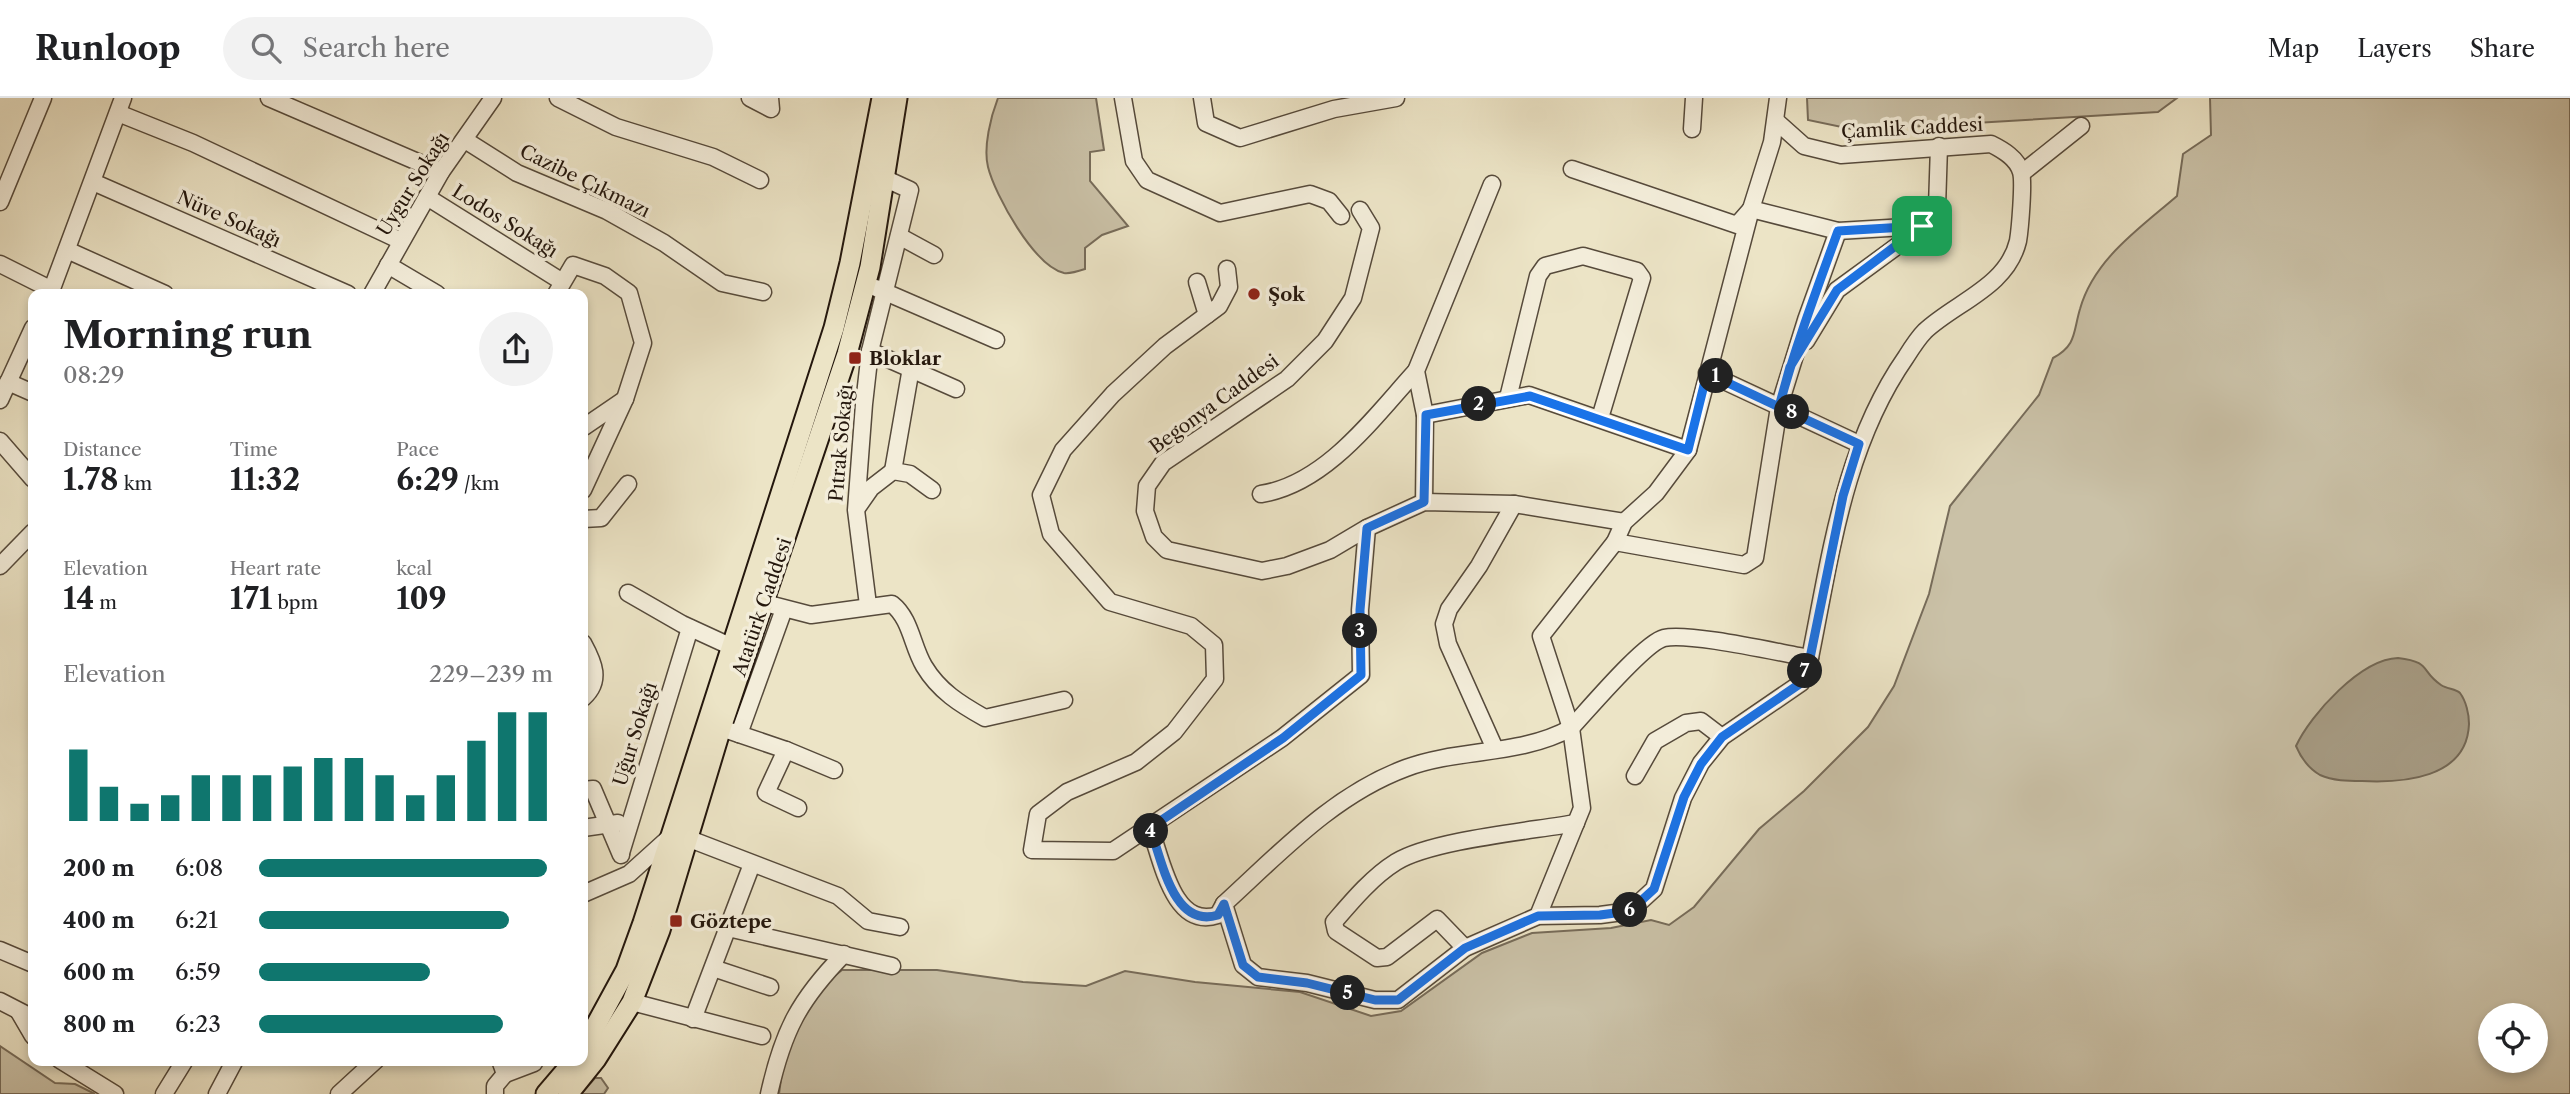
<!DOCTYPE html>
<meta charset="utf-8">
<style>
:root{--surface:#fff;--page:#f2f2f2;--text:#202124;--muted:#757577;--line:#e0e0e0;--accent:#0f766e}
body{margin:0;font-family:"Libre Caslon Text",serif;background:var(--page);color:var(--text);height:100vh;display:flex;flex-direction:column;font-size:26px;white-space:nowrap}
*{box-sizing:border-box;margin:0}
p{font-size:23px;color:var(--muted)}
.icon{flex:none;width:38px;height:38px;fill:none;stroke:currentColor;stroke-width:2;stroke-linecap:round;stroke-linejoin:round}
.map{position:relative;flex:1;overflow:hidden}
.details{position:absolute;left:28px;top:191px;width:560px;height:777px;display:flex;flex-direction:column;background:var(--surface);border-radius:14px;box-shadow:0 4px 10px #0003}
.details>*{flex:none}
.controls{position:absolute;left:2478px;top:905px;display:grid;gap:14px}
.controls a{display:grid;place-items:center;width:70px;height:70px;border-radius:50%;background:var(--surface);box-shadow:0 4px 10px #0003;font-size:35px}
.pin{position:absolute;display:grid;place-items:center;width:60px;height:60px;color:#fff;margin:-30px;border-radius:14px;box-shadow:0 4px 10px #0006}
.km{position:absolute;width:35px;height:35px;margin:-18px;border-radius:50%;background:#222;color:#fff;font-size:19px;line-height:35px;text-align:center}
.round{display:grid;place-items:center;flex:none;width:74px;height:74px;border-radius:37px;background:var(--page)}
.summary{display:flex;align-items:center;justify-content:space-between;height:119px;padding:0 35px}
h1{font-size:38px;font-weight:700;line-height:52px}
.figures{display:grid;grid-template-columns:repeat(3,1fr);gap:10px;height:119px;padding:7px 35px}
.figures div{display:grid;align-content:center}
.figures b{font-size:30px;font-weight:700}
.figures small{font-size:19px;font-weight:400}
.figures p{font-size:19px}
.chart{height:196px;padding:14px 35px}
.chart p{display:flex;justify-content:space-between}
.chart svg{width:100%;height:126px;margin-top:7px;stroke:var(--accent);stroke-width:6}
ul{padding:0 35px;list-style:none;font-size:23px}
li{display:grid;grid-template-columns:112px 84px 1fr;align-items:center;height:52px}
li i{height:18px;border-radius:9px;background:var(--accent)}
header{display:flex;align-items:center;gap:42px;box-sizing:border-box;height:98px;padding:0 35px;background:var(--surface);border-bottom:2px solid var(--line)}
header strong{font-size:33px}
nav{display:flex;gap:38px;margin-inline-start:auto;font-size:24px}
.search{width:490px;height:63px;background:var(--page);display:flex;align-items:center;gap:18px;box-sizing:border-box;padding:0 24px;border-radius:38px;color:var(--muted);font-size:26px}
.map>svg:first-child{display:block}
.green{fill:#cac1a7;stroke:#776c5a;stroke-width:2;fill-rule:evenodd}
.water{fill:#a89e87;stroke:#736856;stroke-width:2}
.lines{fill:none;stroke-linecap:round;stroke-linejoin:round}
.minor-casing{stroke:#564a3b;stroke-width:19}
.major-casing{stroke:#24170d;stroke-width:23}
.minor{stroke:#f3edda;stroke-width:16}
.major{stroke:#ece4c6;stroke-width:19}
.route-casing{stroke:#fff;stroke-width:14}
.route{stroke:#1a73e8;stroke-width:9}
.poi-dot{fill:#8f2418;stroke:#f3edda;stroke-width:2.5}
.labels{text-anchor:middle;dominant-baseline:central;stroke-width:7;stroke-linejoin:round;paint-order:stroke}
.street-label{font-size:19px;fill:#24170d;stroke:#f3edda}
.poi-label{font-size:19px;font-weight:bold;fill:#24170d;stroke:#f3edda;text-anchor:start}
</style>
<header>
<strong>Runloop</strong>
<div class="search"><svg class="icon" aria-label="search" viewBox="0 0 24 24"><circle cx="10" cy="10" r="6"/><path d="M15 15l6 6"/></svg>Search here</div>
<nav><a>Map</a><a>Layers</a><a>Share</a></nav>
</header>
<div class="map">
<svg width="2570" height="996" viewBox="0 0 2570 996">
<rect width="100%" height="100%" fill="#ece4c6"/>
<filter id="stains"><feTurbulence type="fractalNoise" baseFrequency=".00286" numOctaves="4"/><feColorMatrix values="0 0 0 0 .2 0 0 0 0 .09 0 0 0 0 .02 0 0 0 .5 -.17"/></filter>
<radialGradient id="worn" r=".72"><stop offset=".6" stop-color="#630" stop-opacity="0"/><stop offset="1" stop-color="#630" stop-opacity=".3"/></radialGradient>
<!-- green -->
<g class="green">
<path d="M998,0H1096L1104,52L1090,54V83L1128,128L1102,137L1085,150V171C1079,173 1070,176 1064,175C1034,168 995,97 988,69C983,49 991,18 998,0Z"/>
<polygon points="1807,0 2177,0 2158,14 1856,32 1808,22"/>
<path d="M2210,0H2570V996H779L785,951L818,891L842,872H937L1023,884L1086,888L1125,873L1195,884L1300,894L1371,918L1401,913L1482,855L1532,835L1611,830L1651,822L1669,827L1694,809L1759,731L1804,693L1868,629L1894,588L1929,496L1950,408L2039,297L2053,260C2077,247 2073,234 2080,211C2094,161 2140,130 2177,98L2183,56L2211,37ZM2490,917H2536V962H2490Z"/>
<polygon points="0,948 55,985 75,986 95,996 0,996"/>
<polygon points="595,980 601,980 608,990 604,996 581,996"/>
</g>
<!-- water -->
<path class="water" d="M2398,560C2432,564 2420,573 2441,587C2447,591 2456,591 2460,595C2466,603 2469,616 2469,626C2467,681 2402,685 2362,683C2348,683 2333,683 2320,677C2308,670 2301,660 2296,648C2311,616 2361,561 2398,560Z"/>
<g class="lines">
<!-- minor casing -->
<g class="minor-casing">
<g id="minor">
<polyline points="269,0 441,74"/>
<polyline points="558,0 616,29 713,59 760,82"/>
<polyline points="750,0 771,11 770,0"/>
<polyline points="1123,0 1134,63 1147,82 1220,115 1310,96 1329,103 1341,118"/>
<polyline points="1202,0 1206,25 1240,40 1334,11 1396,0"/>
<polyline points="118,15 193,45 401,143"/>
<polyline points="1692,31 1694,0"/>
<polyline points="465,42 517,75 607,113 664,145 722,185 763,194"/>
<polyline points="1572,71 1737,127 1751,111 1838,133 1922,128"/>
<polyline points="2022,75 2081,28"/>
<polyline points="93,84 348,196"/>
<polyline points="427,99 561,183"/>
<polyline points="0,104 43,0"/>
<polyline points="1360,112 1371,130 1353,200 1325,243 1287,281 1163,365 1147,388 1145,413 1154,439 1167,452 1262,473 1287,468 1330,452 1367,430 1424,404 1514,406 1624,424"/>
<polyline points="899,138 934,157"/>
<polyline points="67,152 165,196"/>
<polyline points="0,166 52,192"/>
<polyline points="388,167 437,196"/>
<polyline points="1227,171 1229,189 1219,208 1165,248 1113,296 1063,352 1041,397 1051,436 1110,504 1191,528 1214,547 1215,581 1174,634 1136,664 1067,694 1038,716 1032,752 1113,753 1282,640 1361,577 1360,512 1367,430"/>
<polyline points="1197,184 1207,217"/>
<polyline points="876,190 996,242"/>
<polyline points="50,196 123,0"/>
<polyline points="372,196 441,74 493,0"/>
<polyline points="556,196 573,167 605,178 629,195 643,245 625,301 583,392"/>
<polyline points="1806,243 1837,192 1930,124 1937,109 1939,48"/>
<polyline points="870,253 956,291"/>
<polyline points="1707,275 1859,346"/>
<polyline points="8,284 33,295"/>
<polyline points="1508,300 1538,178 1545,168 1583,158 1637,173 1642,180 1600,320"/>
<polyline points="0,302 33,230"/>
<polyline points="1425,317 1529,297 1688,352"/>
<polyline points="584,329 625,301"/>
<polyline points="0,343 33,381"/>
<polyline points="893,373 911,270"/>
<path d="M1261,396C1326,386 1374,319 1416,273"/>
<polyline points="1424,404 1425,317 1416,273 1492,86"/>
<polyline points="857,410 871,390 893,373 910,376 932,392"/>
<polyline points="583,421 601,420 628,386"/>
<polyline points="1615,444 1744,467 1755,460 1779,309 1806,222 1838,133"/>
<polyline points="0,468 33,434"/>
<polyline points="628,495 682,526 732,549"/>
<path d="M753,502L811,517L892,506C911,521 912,548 924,568C939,593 960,606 985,620L1064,602"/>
<polyline points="868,507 856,412 864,306 870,253 910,92 886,81"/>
<path d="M583,545C594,565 602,583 583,600"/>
<polyline points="721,630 786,652 766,695 798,710"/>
<polyline points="739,636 784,511"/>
<polyline points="1495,651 1448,546 1444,526 1449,511 1479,468 1514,406"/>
<polyline points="786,652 834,672"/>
<polyline points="1635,678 1655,643 1686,625 1701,623 1722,639"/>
<polyline points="583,692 593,691 621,757"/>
<polyline points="583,730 618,725"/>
<path d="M1150,730C1162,762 1173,832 1218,817L1224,806C1280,755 1333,697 1406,670C1460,650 1520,658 1571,630C1588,612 1644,545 1664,540C1689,534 1780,555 1810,560"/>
<polyline points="621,755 690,530"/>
<polyline points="583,796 629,776 670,739 687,740 838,798 868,823 900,829"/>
<path d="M1224,806L1243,867L1258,879L1307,885L1375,902H1398L1465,850L1538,818L1600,817L1630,813L1654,791L1683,700L1701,665L1722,639L1801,585L1810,560C1831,456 1844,348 1906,259C1911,251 1918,240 1925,233C1956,204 2007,189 2018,143C2020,131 2024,84 2021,74C2017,60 2003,52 1991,46L1841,57L1804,48L1776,23"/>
<polyline points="1538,818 1582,710 1571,630 1541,538 1615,444 1624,424 1656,395 1688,352 1751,111 1772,44 1778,0"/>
<polyline points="728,830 892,868"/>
<path d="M1465,850L1437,821L1387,859L1377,860L1336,833L1334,824C1352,803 1372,779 1396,764C1432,742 1531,733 1576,725"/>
<polyline points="0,852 33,866"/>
<polyline points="713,870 770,889"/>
<polyline points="0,903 33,920"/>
<polyline points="632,904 762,938"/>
<polyline points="19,914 33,938"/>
<polyline points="693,921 752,766"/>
<polyline points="60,962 115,996"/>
<polyline points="500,962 505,976 534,965 533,962"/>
<polyline points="164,996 185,962"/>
<polyline points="217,996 235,962"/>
<polyline points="339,996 376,962"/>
<polyline points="495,996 495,988 505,976"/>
<path d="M769,996C783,933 799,902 844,856"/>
</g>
</g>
<!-- major casing -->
<g class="major-casing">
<g id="major">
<polyline points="583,951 626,872 643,825 834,230 850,165 882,0"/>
<polyline points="546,996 575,962"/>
<polyline points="568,996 596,961 632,904 660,832 721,630 847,256 870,169 897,0"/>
</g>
</g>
<!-- minor -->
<use href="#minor" class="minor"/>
<!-- major -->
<use href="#major" class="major"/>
</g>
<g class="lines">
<!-- route casing -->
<g class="route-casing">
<path id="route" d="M1922,128L1837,192L1790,269L1779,309L1707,275L1688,352L1530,298L1426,317L1424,404L1367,430L1360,512L1361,577L1283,640L1150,730C1162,762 1173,831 1218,817L1224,806L1243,867L1258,879L1307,885L1375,902H1398L1465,850L1538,818L1600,817L1630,813L1654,791L1684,699L1701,666L1722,639L1801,585L1810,560L1843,398L1859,346L1779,309C1795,249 1817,191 1838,133L1922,128"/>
</g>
<!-- route -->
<use href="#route" class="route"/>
</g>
<!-- markers -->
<g class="poi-dot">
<circle cx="1254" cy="196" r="7"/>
<rect x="848" y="253" width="14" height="14" rx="3.5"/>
<rect x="669" y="816" width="14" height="14" rx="3.5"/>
</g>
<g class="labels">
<!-- street labels -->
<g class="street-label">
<text transform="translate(1912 30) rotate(-3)">Çamlik Caddesi</text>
<text transform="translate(585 83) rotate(26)">Cazibe Çıkmazı</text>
<text transform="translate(413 86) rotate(-58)">Uygur Sokağı</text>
<text transform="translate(229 121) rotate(24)">Nüve Sokağı</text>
<text transform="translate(505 123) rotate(32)">Lodos Sokağı</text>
<text transform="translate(1214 306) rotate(-36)">Begonya Caddesi</text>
<text transform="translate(841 345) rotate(-85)">Pıtrak Sokağı</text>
<text transform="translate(762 509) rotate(-71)">Atatürk Caddesi</text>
<text transform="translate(635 636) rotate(-73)">Uğur Sokağı</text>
</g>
<!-- poi labels -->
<g class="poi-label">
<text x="1268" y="196">Şok</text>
<text x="869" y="260">Bloklar</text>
<text x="690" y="823">Göztepe</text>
</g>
</g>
<rect width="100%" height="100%" filter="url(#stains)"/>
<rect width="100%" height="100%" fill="url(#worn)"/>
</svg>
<div class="controls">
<a><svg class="icon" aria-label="locate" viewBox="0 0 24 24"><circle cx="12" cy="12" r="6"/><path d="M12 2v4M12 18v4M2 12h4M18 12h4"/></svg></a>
</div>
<div class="pin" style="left:1922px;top:128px;background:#1e9e55"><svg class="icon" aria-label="arrive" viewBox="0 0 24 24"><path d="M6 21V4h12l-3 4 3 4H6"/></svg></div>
<b class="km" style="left:1716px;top:278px">1</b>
<b class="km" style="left:1479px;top:306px">2</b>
<b class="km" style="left:1360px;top:533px">3</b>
<b class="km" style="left:1151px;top:733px">4</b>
<b class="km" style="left:1348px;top:895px">5</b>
<b class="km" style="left:1630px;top:812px">6</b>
<b class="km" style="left:1805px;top:573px">7</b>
<b class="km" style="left:1792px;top:314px">8</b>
<section class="details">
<div class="summary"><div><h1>Morning run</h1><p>08:29</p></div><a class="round"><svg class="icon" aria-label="share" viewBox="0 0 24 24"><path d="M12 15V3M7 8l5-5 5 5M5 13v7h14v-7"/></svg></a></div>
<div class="figures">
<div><p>Distance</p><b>1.78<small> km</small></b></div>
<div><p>Time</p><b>11:32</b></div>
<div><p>Pace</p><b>6:29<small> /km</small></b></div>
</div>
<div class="figures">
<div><p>Elevation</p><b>14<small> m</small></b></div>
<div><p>Heart rate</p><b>171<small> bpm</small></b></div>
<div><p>kcal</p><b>109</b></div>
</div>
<div class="chart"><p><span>Elevation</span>229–239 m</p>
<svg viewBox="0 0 160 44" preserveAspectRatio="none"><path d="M5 44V19M15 44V32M25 44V38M35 44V35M45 44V28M55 44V28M65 44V28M75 44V25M85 44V22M95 44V22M105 44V28M115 44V35M125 44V28M135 44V16M145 44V6M155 44V6"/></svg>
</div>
<ul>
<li><b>200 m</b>6:08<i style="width:98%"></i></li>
<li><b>400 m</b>6:21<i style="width:85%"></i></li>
<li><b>600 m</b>6:59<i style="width:58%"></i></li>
<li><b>800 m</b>6:23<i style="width:83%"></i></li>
</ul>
</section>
</div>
